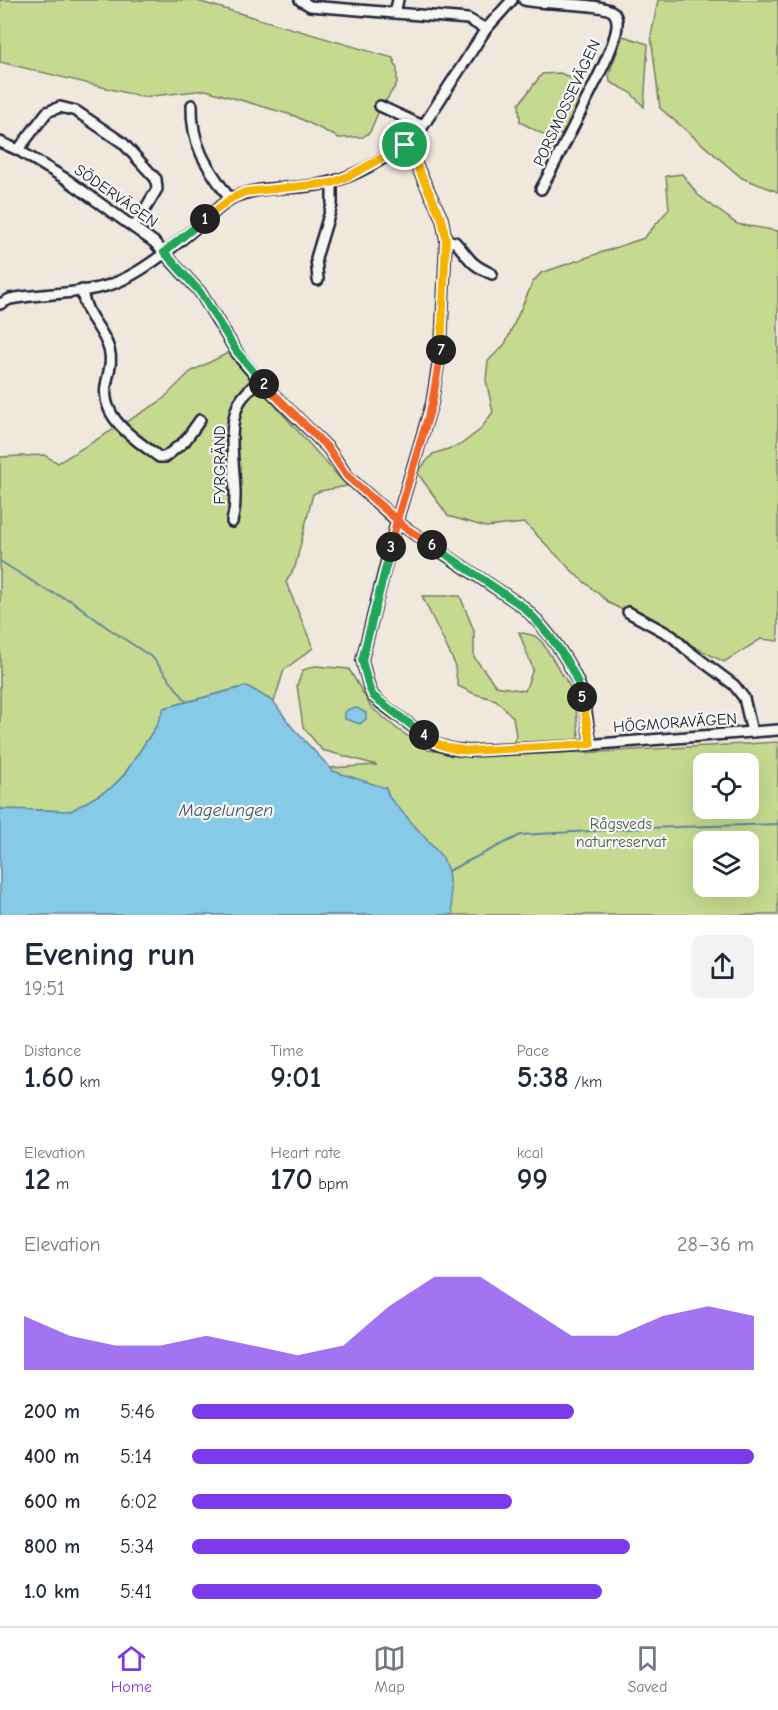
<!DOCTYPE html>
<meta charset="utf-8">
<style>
:root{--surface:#fff;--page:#f2f2f3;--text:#1f2937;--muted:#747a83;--line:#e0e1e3;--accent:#7c3aed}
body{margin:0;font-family:"Comic Neue",sans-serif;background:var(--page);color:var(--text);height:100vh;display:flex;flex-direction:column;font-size:22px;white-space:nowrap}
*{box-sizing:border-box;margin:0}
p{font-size:20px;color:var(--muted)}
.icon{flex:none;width:33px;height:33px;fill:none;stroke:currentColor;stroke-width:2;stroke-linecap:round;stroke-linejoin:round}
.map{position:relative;height:915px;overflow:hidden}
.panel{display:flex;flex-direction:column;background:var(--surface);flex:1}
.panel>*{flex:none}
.tools{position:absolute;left:693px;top:753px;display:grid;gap:12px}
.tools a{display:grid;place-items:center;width:66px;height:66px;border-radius:12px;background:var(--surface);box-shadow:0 6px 24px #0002;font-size:30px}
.pin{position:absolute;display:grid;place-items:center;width:51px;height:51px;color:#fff;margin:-26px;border:3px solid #fff;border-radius:50%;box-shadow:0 2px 6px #0007}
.km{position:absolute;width:30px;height:30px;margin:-15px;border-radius:50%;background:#222;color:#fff;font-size:16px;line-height:30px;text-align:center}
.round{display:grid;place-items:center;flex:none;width:63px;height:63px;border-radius:12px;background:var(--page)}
.summary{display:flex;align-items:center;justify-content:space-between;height:102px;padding:0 24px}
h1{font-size:33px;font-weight:800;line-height:45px}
.figures{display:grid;grid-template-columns:repeat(3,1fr);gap:9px;height:102px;padding:6px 24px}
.figures div{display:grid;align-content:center}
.figures b{font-size:30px;font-weight:800}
.figures small{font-size:16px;font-weight:400}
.figures p{font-size:16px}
.chart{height:168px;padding:12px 24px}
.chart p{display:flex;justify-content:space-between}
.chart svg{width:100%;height:108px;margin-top:6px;fill:var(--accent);opacity:.7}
ul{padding:0 24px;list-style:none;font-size:20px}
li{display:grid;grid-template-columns:96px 72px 1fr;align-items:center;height:45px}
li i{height:15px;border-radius:8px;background:var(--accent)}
.dock{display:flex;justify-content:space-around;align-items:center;height:84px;border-top:2px solid var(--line);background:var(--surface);font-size:16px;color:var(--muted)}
.dock a{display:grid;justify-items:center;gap:3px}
.dock .active{color:var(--accent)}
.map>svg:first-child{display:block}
.green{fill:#c6da8f;stroke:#747e65;stroke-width:1.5;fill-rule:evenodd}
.water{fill:#86cae7;stroke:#5e87a2;stroke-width:1.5}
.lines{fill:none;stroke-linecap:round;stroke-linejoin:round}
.stream{stroke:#5e87a2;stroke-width:2}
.minor-casing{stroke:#22223b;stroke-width:14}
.minor{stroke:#f6f6f2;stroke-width:9}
.split-1-casing{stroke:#fff;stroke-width:12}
.split-2-casing{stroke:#fff;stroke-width:12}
.split-3-casing{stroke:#fff;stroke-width:12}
.split-4-casing{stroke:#fff;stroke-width:12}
.split-5-casing{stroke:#fff;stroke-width:12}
.split-6-casing{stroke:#fff;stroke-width:12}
.split-7-casing{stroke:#fff;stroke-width:12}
.split-8-casing{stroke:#fff;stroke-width:12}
.split-1{stroke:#f5b400;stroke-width:8}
.split-2{stroke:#22a559;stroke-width:8}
.split-3{stroke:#f0652b;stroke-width:8}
.split-4{stroke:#22a559;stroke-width:8}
.split-5{stroke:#f5b400;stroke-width:8}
.split-6{stroke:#22a559;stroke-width:8}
.split-7{stroke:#f0652b;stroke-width:8}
.split-8{stroke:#f5b400;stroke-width:8}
.labels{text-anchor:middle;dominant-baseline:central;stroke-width:4.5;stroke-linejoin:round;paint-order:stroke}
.street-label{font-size:16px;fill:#22223b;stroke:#f6f6f2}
.park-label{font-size:16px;fill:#535954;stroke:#f6f6f2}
.water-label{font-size:18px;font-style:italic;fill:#40546f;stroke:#f6f6f2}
</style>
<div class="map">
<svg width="778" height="915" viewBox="0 0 778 915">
<rect width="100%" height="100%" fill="#f0e8dd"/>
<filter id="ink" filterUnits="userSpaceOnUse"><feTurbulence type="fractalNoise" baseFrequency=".0167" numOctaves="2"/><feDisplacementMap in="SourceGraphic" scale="12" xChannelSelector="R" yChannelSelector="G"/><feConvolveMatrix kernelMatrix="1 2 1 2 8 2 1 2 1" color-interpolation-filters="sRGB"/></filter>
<g filter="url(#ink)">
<!-- green -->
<g class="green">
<polygon points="0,0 194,0 393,58 397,69 397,83 377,115 370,132 363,137 339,138 295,116 206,90 143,97 0,62"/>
<polygon points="658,0 778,0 778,192 742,178 660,108 651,36"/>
<polygon points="623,36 648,44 644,107 630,92 610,82 609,74"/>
<polygon points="560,73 580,82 581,99 570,132 550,138 520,122 519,104 542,74"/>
<polygon points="682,174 698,195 737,224 778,231 778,641 761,639 724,662 611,604 576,575 525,523 486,527 448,516 417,472 433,454 460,445 480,430 493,412 486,380 488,361 505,344 533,282 541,273 644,238 669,209 666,176"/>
<polygon points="228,353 347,486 320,491 313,494 295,567 286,582 313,648 284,670 274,702 246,686 164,708 157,725 124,775 111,788 71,811 0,809 0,457 44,455 58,463 161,401 190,372"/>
<path d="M422,596H460L474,631V657L496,686L525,691L533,669L519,632L535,636L542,642L574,693L581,753L778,742V915H302L313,769L377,765L322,750L303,727L297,685L303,670L315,666L349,669L371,707L396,728L428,750L475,756L510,754L516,735L513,717L496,700L475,694L458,686L454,662ZM704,764H748V808H704ZM704,842H748V886H704Z"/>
</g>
<!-- water -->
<g class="water">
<polygon points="247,686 274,702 291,726 333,771 386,788 389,797 443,858 448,871 453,915 0,915 0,809 71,811 111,788 124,775 157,725 164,708"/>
<polygon points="357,708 366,713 366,719 360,724 345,719 345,712 349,709"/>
</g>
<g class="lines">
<!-- stream -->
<g class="stream">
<polyline points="0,561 46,590 72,601 105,626 153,658 186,701"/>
<polyline points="448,871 521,835 645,828 778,824"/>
</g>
<!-- minor casing -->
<g class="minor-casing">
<g id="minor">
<polyline points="300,0 310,6 468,19 486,29"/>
<polyline points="512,0 486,29 423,126 405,145 414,160 442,219 446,240 441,347 432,403 397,520 362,660 369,687 373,696 382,704 436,744 452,749 469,751 573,746 778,730"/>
<path d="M524,0C541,5 606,2 614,13C616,16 617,19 617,22C619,40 591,90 583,107C569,135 556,162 541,189"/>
<polyline points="395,13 398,0"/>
<path d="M192,105C191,146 207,167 230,199"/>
<polyline points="380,106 423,126"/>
<path d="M0,142L18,150L66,179L154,242L200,292L241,359L259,380L328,448L347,476L404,527L522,606C544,626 564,653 577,680C586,699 587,724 591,744"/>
<polyline points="18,150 47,112 60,107 76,111 123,143 156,179 157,189 135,226"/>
<path d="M446,240L455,242C471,259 468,263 492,274"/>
<polyline points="318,280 316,258 332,205 332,182"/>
<path d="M82,290C85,317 102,326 109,349C113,362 108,373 106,386C101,419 136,440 159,457H165L185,441L200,420"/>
<path d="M0,304L10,299C42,293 75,295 106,286C148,274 196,226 230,199C258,185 287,190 317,185C348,181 378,162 405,145"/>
<path d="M232,522C242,484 223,442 238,405C242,395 252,388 259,380"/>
<polyline points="628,612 672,636 686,649 734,685 744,698 752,732"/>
</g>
</g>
<!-- minor -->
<use href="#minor" class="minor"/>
</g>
</g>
<g class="lines" filter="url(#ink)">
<!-- split-1 casing -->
<g class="split-1-casing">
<polyline id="split-1" points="205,219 230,199 245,192 332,183 351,175 405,145"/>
</g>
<!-- split-2 casing -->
<g class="split-2-casing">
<polyline id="split-2" points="205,219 164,252 200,292 237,352 264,384"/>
</g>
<!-- split-3 casing -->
<g class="split-3-casing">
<polyline id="split-3" points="264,384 328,448 347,476 397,520 391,547"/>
</g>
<!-- split-4 casing -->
<g class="split-4-casing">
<polyline id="split-4" points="391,547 362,660 369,687 373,696 424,735"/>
</g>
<!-- split-5 casing -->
<g class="split-5-casing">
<path id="split-5" d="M424,735C438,746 451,749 469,751L591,744L582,697"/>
</g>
<!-- split-6 casing -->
<g class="split-6-casing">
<path id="split-6" d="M432,545L522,606C545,627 575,665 582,697"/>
</g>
<!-- split-7 casing -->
<g class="split-7-casing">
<polyline id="split-7" points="432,545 404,527 397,520 432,404 441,350"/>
</g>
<!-- split-8 casing -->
<g class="split-8-casing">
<polyline id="split-8" points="405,145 414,160 442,219 446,240 441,350"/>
</g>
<!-- split-1 -->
<use href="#split-1" class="split-1"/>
<!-- split-2 -->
<use href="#split-2" class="split-2"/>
<!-- split-3 -->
<use href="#split-3" class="split-3"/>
<!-- split-4 -->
<use href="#split-4" class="split-4"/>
<!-- split-5 -->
<use href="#split-5" class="split-5"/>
<!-- split-6 -->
<use href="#split-6" class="split-6"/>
<!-- split-7 -->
<use href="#split-7" class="split-7"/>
<!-- split-8 -->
<use href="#split-8" class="split-8"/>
</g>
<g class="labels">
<!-- street labels -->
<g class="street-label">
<text transform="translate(567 103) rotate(-65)">PORSMOSSEVÄGEN</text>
<text transform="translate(116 196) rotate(35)">SÖDERVÄGEN</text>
<text transform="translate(220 465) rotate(-90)">FYRGRÄND</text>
<text transform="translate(675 723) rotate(-4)">HÖGMORAVÄGEN</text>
</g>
<!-- park labels -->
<g class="park-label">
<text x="621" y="824">Rågsveds<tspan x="621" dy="18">naturreservat</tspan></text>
</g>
<!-- water labels -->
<g class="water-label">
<text x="226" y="810">Magelungen</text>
</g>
</g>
</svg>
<div class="tools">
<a><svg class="icon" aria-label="locate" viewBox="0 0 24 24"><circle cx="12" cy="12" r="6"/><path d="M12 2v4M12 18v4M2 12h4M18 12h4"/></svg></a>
<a><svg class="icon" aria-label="layers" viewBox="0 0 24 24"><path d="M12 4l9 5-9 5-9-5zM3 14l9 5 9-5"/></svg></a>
</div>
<div class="pin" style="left:405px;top:145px;background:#1e9e55"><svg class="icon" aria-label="arrive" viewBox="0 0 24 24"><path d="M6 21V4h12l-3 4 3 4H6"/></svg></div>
<b class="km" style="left:205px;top:219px">1</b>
<b class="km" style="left:264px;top:384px">2</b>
<b class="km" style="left:391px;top:547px">3</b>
<b class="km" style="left:424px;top:735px">4</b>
<b class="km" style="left:582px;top:697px">5</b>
<b class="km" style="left:432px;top:545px">6</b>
<b class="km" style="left:441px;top:350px">7</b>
</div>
<section class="panel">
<div class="summary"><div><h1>Evening run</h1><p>19:51</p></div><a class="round"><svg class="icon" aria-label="share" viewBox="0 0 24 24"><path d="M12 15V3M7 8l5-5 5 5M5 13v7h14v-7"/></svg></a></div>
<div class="figures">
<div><p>Distance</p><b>1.60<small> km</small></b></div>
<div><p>Time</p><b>9:01</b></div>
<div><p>Pace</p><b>5:38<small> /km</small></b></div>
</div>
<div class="figures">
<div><p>Elevation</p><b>12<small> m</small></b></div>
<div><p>Heart rate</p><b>170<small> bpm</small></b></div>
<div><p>kcal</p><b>99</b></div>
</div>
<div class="chart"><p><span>Elevation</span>28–36 m</p>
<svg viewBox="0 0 160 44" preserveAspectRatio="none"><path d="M0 44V22L10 30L20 34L30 34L40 30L50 34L60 38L70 34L80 18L90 6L100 6L110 18L120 30L130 30L140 22L150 18L160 22V44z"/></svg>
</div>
<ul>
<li><b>200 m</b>5:46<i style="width:68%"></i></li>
<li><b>400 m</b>5:14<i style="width:100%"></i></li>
<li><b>600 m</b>6:02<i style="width:57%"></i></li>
<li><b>800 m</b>5:34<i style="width:78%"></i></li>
<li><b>1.0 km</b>5:41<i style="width:73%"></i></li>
</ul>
</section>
<nav class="dock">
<a class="active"><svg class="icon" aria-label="home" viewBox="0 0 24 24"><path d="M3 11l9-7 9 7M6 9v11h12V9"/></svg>Home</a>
<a><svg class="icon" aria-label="map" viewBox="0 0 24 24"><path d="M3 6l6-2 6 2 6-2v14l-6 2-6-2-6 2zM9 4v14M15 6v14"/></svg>Map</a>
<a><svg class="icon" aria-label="saved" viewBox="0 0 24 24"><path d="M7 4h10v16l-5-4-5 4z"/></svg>Saved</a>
</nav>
